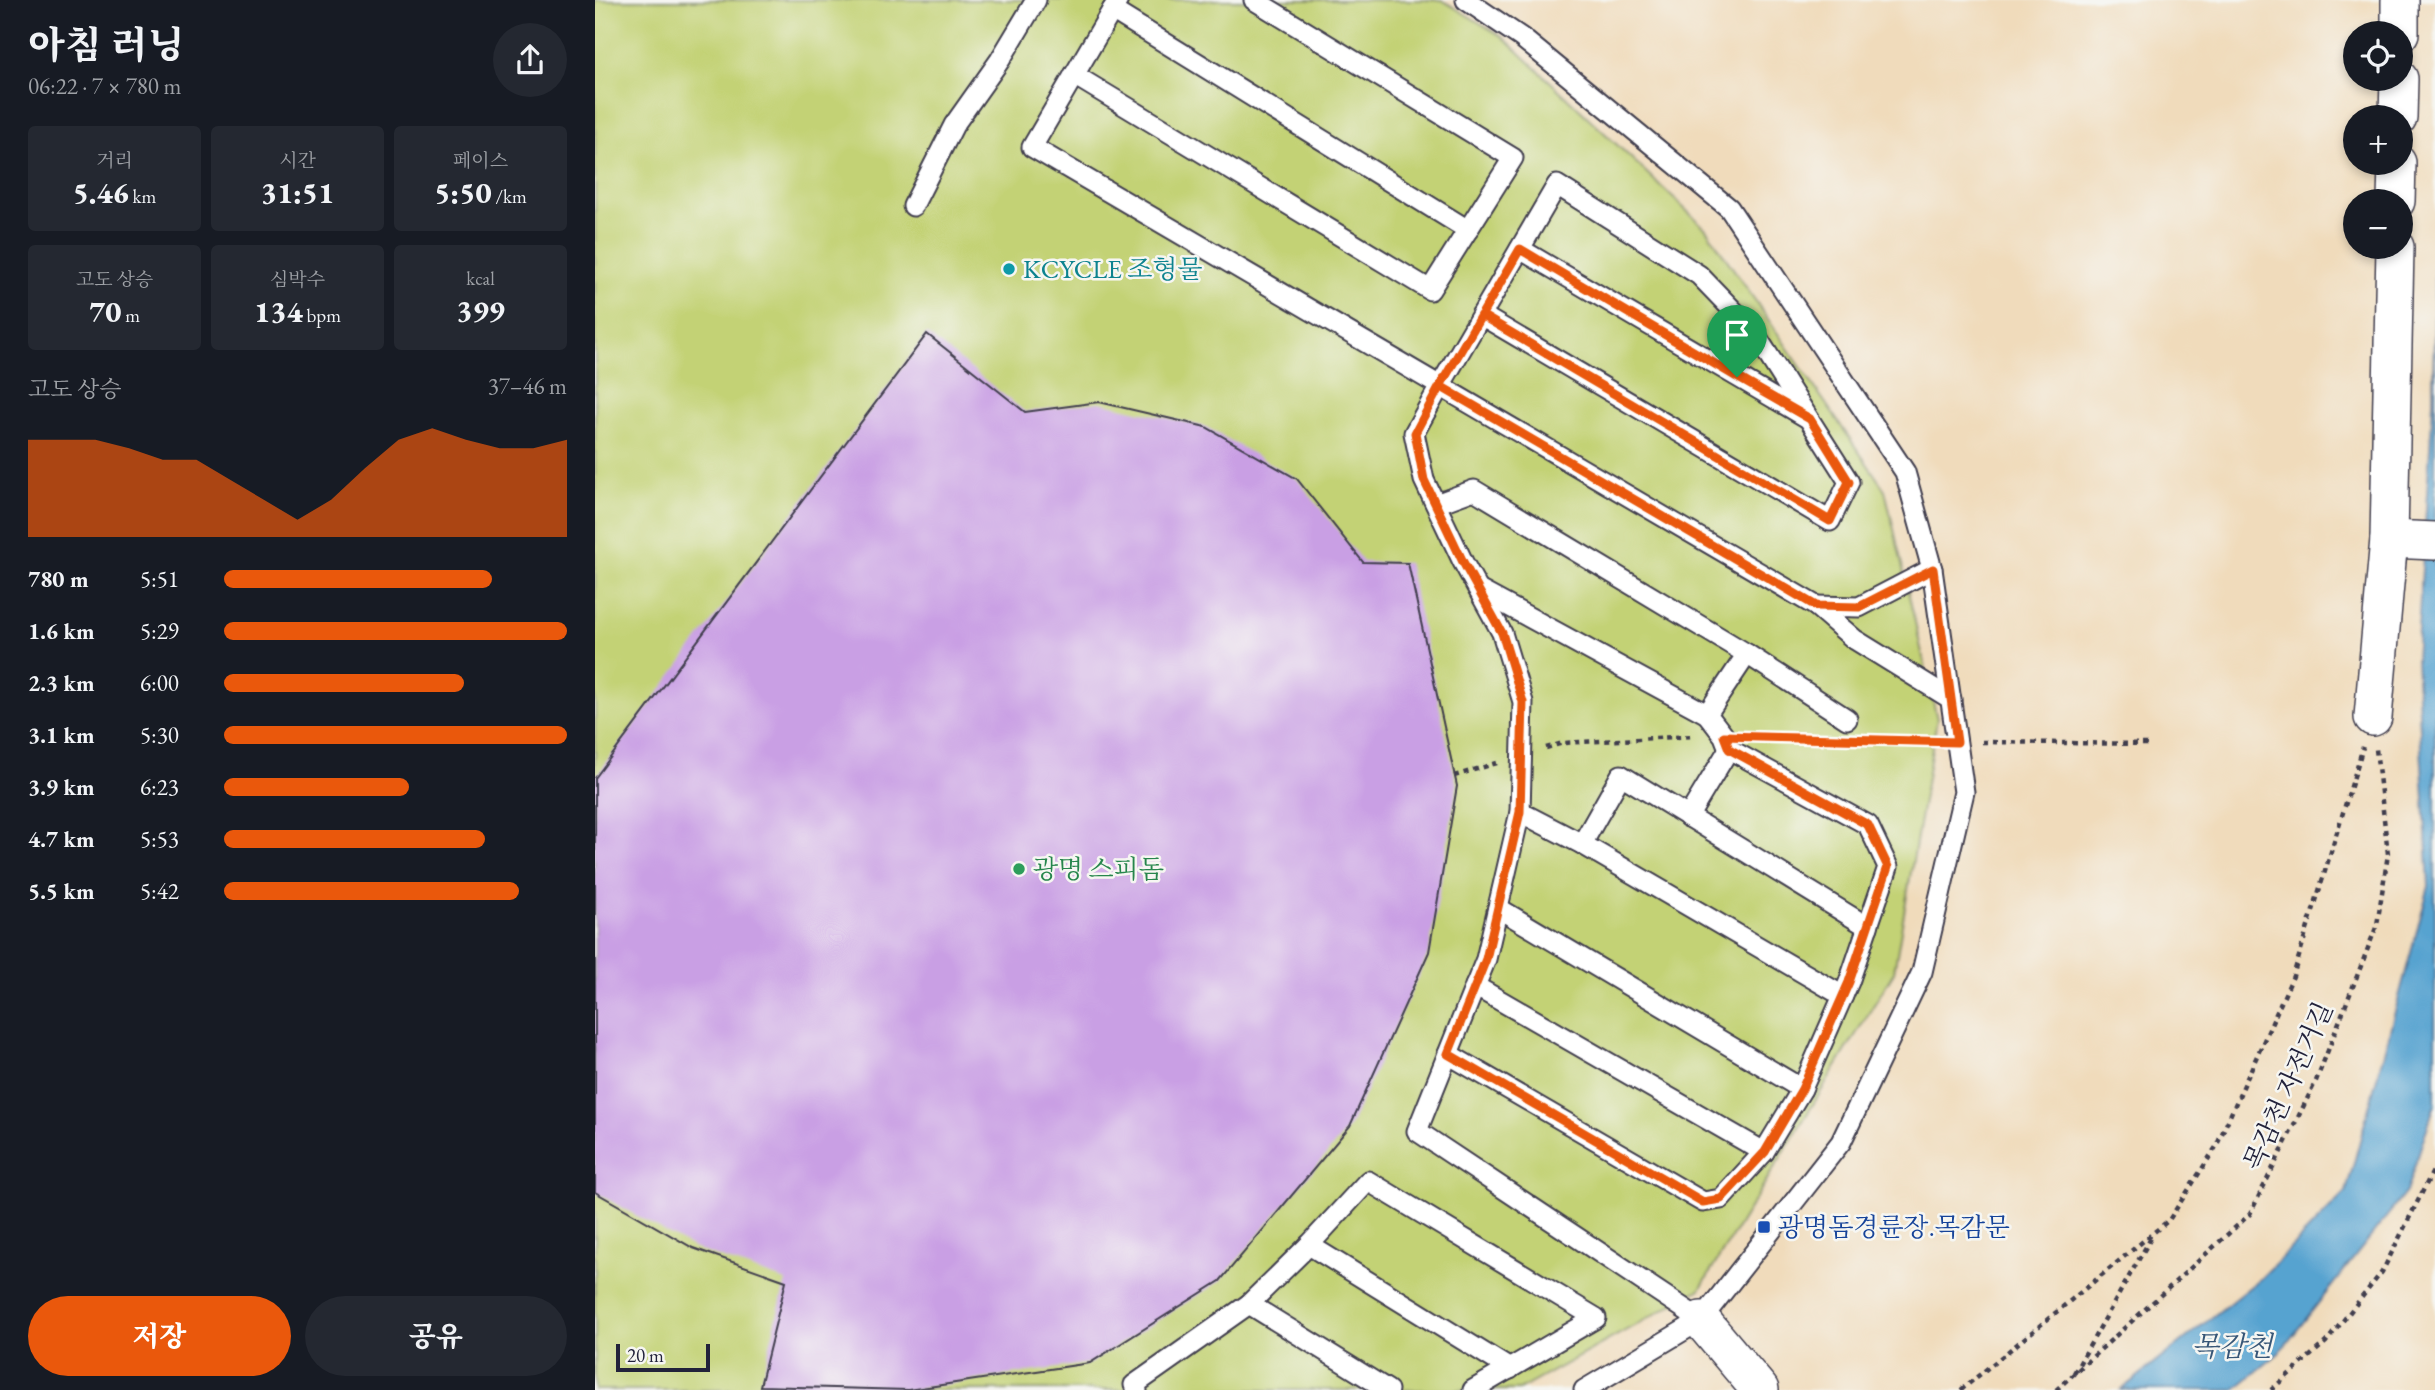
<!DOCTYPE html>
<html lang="ko">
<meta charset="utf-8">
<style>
:root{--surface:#171b24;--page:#242831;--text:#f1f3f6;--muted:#9ea1a6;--accent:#ea580c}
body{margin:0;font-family:"EB Garamond","Noto Serif KR",serif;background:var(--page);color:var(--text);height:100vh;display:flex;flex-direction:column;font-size:26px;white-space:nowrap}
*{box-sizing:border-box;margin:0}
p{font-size:23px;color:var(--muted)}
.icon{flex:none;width:38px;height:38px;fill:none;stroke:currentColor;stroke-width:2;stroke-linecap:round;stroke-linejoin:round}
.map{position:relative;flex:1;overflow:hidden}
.details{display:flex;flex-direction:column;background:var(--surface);width:595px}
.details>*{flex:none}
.fabs{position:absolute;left:1748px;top:21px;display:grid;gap:14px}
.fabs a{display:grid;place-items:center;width:70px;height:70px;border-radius:50%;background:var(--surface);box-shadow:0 4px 10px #0003;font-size:35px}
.scale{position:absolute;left:21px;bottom:18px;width:94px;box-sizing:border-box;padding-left:7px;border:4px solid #22223b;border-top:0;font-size:19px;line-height:24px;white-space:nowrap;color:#22223b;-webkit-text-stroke:5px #f6f6f2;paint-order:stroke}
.pin{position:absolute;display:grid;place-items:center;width:60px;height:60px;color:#fff;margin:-72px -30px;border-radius:50% 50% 50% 0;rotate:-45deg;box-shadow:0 0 7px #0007}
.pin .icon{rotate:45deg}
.round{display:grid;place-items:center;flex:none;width:74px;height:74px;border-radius:37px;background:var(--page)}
.summary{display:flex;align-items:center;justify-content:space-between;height:119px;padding:0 28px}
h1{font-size:38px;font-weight:800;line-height:52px}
.metrics{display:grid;grid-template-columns:repeat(3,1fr);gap:10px;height:119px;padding:7px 28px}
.metrics div{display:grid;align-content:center;border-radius:7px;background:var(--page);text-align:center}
.metrics b{font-size:30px;font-weight:800}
.metrics small{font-size:19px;font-weight:400}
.metrics p{font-size:19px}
.chart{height:196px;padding:14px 28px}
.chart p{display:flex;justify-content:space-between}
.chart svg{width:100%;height:126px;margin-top:7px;fill:var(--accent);opacity:.7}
.action{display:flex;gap:14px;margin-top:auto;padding:14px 28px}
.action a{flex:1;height:80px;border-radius:42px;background:var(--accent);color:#fff;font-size:28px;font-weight:800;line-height:80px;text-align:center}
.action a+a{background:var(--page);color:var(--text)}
ul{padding:0 28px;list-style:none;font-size:23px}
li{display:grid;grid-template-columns:112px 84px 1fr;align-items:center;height:52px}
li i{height:18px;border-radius:9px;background:var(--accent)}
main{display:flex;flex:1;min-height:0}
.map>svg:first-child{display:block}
.green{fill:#c3d274;stroke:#727a58;stroke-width:2}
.water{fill:#57a3d0;stroke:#3c6286;stroke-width:2}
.building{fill:#c99fe4}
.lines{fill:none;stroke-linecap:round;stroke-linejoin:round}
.lane-casing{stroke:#413e4e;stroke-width:23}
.street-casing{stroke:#413e4e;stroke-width:40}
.path{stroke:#413e4e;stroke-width:4.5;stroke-dasharray:5 5;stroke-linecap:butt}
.lane{stroke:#fff;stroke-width:19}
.street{stroke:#fff;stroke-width:37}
.route-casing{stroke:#fff;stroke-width:14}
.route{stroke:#ea580c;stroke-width:9}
.culture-dot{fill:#0f9aa8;stroke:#f6f6f2;stroke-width:2.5}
.leisure-dot{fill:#2e9e5b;stroke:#f6f6f2;stroke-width:2.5}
.transit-dot{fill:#1a4fb4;stroke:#f6f6f2;stroke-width:2.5}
.labels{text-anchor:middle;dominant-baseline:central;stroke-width:5;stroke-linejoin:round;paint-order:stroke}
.culture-label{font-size:26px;fill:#0d838f;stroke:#f6f6f2;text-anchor:start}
.leisure-label{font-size:26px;fill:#27864d;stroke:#f6f6f2;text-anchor:start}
.street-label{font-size:26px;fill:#22223b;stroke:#f6f6f2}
.transit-label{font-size:26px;fill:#164399;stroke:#f6f6f2;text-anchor:start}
.water-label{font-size:28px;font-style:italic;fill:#375677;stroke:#f6f6f2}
</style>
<main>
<section class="details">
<div class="summary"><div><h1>아침 러닝</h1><p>06:22 · 7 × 780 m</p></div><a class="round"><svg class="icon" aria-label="share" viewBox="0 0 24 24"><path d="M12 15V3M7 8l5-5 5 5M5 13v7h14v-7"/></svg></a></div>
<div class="metrics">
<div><p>거리</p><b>5.46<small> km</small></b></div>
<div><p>시간</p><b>31:51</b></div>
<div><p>페이스</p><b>5:50<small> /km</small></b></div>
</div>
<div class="metrics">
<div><p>고도 상승</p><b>70<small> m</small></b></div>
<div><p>심박수</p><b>134<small> bpm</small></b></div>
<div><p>kcal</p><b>399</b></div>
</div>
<div class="chart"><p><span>고도 상승</span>37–46 m</p>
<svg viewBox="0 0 160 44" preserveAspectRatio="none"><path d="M0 44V10L10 10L20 10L30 13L40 17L50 17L60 24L70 31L80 38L90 31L100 20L110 10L120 6L130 10L140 13L150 13L160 10V44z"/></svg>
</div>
<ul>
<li><b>780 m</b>5:51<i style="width:78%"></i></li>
<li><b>1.6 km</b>5:29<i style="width:100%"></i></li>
<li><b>2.3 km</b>6:00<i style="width:70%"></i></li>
<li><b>3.1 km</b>5:30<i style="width:100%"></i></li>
<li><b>3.9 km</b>6:23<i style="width:54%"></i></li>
<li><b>4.7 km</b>5:53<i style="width:76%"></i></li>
<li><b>5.5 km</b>5:42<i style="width:86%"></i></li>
</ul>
<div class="action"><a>저장</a><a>공유</a></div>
</section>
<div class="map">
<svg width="1840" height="1390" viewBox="0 0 1840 1390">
<rect width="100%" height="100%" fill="#f6f6f2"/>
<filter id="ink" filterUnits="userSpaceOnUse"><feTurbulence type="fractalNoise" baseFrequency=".0143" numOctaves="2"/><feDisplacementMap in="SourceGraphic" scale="14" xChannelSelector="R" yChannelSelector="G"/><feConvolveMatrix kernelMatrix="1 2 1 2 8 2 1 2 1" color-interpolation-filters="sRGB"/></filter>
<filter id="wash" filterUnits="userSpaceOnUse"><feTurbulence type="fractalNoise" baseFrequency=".00686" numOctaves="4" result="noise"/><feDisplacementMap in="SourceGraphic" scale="28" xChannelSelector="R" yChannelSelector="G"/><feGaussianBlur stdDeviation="1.57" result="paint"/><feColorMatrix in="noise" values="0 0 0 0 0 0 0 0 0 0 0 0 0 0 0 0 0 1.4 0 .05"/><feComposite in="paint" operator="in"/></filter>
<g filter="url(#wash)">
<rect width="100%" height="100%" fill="#f0dbbb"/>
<!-- green -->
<polygon class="green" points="0,0 847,0 908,37 1111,229 1290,490 1342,719 1299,972 1105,1289 924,1390 0,1390"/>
<!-- water -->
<polygon class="water" points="1840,241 1840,1104 1811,1192 1684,1353 1639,1390 1526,1390 1666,1278 1751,1192 1834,886 1821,660 1838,403"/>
<g id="blocks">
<!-- building -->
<polygon class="building" points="332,334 430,412 504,402 611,427 702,479 768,562 813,563 862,786 834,952 755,1126 625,1281 495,1363 313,1390 165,1386 191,1281 98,1248 0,1192 0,778"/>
</g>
</g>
<g filter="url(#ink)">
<use href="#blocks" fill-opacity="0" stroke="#413e4e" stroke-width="2"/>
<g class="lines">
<!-- lane casing -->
<g class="lane-casing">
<g id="lane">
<polyline points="523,0 437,147 1221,606"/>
<polyline points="871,0 927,38 1134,208 1310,472 1337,569 1369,792 1327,972 1246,1142 1106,1320 989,1390"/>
<polyline points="517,10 873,230"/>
<polyline points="479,75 835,290 918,158 659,0"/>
<polyline points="318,206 359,125 405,60 441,0"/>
<polyline points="925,249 1211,417"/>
<polyline points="886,315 1235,521 1254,482 1158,331 1104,275 962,185 845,386 819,433 829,480 868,562 907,633 928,702 925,812 891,959 822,1131 1106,1320"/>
<polyline points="841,504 879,490 1152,654 1112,714 1129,736 1134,749 1273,825 1293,867 1254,982 1207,1089"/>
<polyline points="1337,569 1264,607 1221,606 1259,639 1356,699"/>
<polyline points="884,590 1112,714"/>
<polyline points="1152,654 1252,719"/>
<polyline points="925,812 987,844 1248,996"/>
<polyline points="1093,817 1134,749"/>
<polyline points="987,844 1026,775 1273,927"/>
<polyline points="880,986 1169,1152"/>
<polyline points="853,1054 1108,1202 1126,1199 1169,1152 1207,1089 903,908"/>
<polyline points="714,1245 915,1369"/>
<polyline points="654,1304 793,1390"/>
<polyline points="542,1390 539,1385 654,1304 714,1245 773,1181 1001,1318 878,1390"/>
</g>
</g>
<!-- street casing -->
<g class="street-casing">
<g id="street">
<polyline points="1805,33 1805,0"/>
<polyline points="1803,117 1804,79"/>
<polyline points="1801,201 1802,163"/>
<polyline points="1794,539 1840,541"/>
<polyline points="1778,717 1794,539 1800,247"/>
<polyline points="1106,1320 1165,1390"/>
</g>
</g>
<!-- path -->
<g class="path">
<polyline points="1167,737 1235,739"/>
<polyline points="1268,740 1337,741"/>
<polyline points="1387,742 1554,744"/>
<polyline points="951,748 968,743 1099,736"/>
<polyline points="859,776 902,763"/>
<polyline points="1479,1373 1556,1238"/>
<polyline points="1366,1390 1574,1220 1621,1147 1698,976 1768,747"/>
<polyline points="1461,1390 1655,1214 1721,1081 1782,925 1793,854 1781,749"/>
<polyline points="1676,1390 1731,1342 1787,1272 1840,1167"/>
</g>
<!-- lane -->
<use href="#lane" class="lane"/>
<!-- street -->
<use href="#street" class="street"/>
</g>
</g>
<g class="lines" filter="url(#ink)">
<!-- route casing -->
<g class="route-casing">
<polyline id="route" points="1142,377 925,249 845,386 820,433 829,480 868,562 907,633 928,702 925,812 891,959 853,1054 1108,1202 1126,1199 1170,1152 1207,1089 1254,982 1293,867 1273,825 1134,749 1129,736 1362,742 1338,569 1264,607 1221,606 845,386 886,315 1235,521 1254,482 1215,419 1142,377"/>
</g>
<!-- route -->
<use href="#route" class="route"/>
</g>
<!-- markers -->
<circle class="culture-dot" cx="414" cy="269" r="7"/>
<circle class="leisure-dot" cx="424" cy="869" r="7"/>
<rect class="transit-dot" x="1162" y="1220" width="14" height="14" rx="3.5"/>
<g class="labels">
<!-- culture labels -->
<g class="culture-label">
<text x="428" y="269">KCYCLE 조형물</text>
</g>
<!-- leisure labels -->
<g class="leisure-label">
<text x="438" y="869">광명 스피돔</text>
</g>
<!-- street labels -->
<g class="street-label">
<text transform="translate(1693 1086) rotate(-66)">목감천 자전거길</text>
</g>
<!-- transit labels -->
<g class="transit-label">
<text x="1183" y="1227">광명돔경륜장.목감문</text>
</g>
<!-- water labels -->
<g class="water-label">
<text x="1637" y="1346">목감천</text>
</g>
</g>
</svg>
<div class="fabs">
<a><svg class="icon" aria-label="locate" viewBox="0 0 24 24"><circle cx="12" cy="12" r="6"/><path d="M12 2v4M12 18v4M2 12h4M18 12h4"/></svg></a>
<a>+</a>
<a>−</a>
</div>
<div class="scale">20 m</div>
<div class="pin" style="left:1142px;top:377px;background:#1e9e55"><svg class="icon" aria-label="arrive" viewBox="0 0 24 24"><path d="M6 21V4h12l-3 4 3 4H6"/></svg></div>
</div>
</main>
